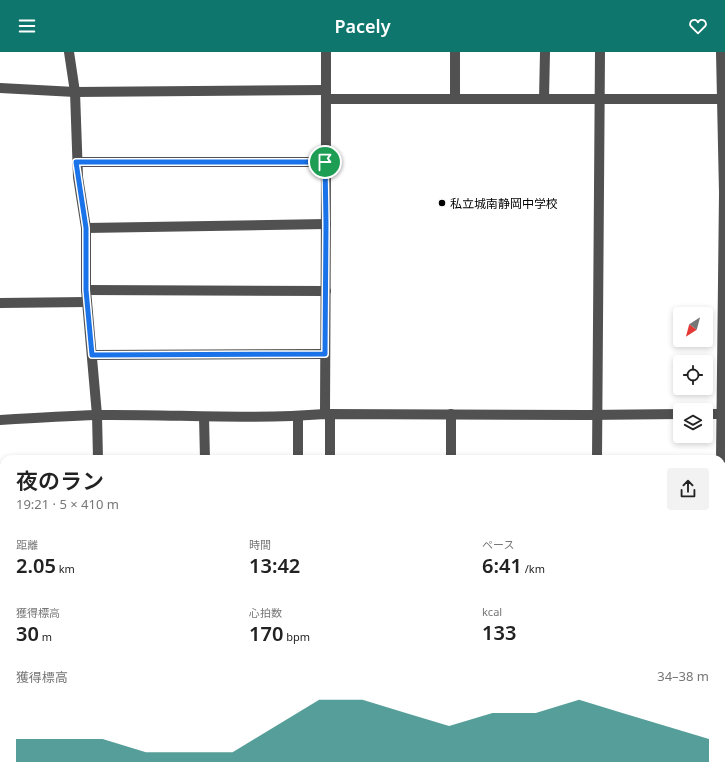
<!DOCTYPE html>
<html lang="ja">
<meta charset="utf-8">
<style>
:root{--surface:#fff;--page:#f2f2f2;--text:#222;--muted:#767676;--accent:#0f766e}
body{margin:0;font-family:"Noto Sans","Noto Sans JP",sans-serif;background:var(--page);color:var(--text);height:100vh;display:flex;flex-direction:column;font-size:15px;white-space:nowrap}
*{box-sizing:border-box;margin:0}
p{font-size:13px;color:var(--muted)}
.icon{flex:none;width:22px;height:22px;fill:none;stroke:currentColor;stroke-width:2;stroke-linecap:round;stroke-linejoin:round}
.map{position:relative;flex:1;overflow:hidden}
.details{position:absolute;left:0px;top:403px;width:725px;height:324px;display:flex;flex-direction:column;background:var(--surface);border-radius:12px 12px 0 0;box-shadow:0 2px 6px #0003}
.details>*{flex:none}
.needle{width:26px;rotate:216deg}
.buttons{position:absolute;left:673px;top:255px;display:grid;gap:8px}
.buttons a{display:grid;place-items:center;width:40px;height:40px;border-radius:4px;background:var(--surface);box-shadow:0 2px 6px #0003;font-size:20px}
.pin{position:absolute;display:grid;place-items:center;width:34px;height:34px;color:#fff;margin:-17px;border:2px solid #fff;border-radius:50%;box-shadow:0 1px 4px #0007}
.round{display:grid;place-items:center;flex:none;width:42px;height:42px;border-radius:4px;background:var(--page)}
.overview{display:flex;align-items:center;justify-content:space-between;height:68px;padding:0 16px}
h1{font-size:22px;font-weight:600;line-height:30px}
.metrics{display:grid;grid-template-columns:repeat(3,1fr);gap:6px;height:68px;padding:4px 16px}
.metrics div{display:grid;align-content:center}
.metrics b{font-size:20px;font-weight:600}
.metrics small{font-size:11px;font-weight:400}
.metrics p{font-size:11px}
.chart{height:112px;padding:8px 16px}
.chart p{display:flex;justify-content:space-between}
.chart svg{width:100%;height:72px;margin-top:4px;fill:var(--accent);opacity:.7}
header{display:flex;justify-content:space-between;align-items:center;height:52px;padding:0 16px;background:var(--accent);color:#fff;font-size:18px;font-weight:600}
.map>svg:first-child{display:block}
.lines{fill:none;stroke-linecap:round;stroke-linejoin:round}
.minor{stroke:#515151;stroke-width:10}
.route-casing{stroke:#fff;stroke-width:8}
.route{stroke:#1a73e8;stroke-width:5}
.poi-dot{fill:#000;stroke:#fff;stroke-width:1.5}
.labels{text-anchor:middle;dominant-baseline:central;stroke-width:3;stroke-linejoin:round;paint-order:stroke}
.poi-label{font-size:12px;fill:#000;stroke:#fff;text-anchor:start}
</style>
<header><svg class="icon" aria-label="menu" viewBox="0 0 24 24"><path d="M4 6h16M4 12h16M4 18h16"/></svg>Pacely<svg class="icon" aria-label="heart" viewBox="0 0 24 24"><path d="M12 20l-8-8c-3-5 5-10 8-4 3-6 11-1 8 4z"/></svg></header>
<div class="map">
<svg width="725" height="727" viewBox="0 0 725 727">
<rect width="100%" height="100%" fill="#fff"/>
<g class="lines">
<!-- minor -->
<g class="minor">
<polyline points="69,0 75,40 78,125 86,176 86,238 97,363 98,407"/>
<polyline points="0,36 75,40 326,38"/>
<polyline points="327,47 725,47"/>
<polyline points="455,47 455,0"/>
<polyline points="544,47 545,0"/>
<polyline points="77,110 325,110"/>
<polyline points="86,176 326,172"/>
<polyline points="86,238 326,239"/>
<polyline points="0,251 87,250"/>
<polyline points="92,303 325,302"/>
<path d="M325,362C326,241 326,121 326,0"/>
<polyline points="706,362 725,362"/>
<polyline points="330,363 330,407"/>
<polyline points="298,364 298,407"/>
<polyline points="204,365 205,407"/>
<path d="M0,368C32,366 65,364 97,363C173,362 249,368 325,362L587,363L680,362"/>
<polyline points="451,407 451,362"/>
<polyline points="597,407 600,0"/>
<polyline points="721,407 724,141 721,0"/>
<polyline points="0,506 4,506"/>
<polyline points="721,593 722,660"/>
<polyline points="0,666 4,666"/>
<polyline points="0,687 4,687"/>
<polyline points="105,723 105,727"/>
<polyline points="453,723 453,727"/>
<polyline points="205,727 205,723"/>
<polyline points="299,727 299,723"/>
<polyline points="334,727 334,723"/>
<polyline points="597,727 597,723"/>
<polyline points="722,727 722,682"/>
</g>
</g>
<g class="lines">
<!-- route casing -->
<g class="route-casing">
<polygon id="route" points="76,110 325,110 326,172 325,302 92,303 86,238 86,176"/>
</g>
<!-- route -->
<use href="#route" class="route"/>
</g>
<!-- markers -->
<circle class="poi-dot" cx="442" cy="151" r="4"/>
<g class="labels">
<!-- poi labels -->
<g class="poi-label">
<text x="450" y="151">私立城南静岡中学校</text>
</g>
</g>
</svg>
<div class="buttons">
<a><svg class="needle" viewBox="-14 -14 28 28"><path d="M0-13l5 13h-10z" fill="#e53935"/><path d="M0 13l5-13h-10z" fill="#767676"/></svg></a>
<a><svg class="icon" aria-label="locate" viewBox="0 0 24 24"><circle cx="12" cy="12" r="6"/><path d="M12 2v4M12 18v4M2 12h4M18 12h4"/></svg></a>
<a><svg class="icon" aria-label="layers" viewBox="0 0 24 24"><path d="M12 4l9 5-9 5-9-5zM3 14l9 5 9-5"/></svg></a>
</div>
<div class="pin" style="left:325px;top:110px;background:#1e9e55"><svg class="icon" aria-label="arrive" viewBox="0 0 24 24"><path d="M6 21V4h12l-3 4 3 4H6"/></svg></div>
<section class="details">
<div class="overview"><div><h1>夜のラン</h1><p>19:21 · 5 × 410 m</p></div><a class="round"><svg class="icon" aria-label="share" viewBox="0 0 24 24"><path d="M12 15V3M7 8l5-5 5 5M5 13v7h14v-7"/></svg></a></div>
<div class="metrics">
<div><p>距離</p><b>2.05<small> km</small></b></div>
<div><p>時間</p><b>13:42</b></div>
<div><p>ペース</p><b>6:41<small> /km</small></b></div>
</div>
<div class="metrics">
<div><p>獲得標高</p><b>30<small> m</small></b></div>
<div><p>心拍数</p><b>170<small> bpm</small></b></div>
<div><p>kcal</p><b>133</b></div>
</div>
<div class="chart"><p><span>獲得標高</span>34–38 m</p>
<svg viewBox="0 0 160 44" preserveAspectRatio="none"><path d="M0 44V30L10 30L20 30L30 38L40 38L50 38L60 22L70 6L80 6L90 14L100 22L110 14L120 14L130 6L140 14L150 22L160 30V44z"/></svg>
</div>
</section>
</div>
